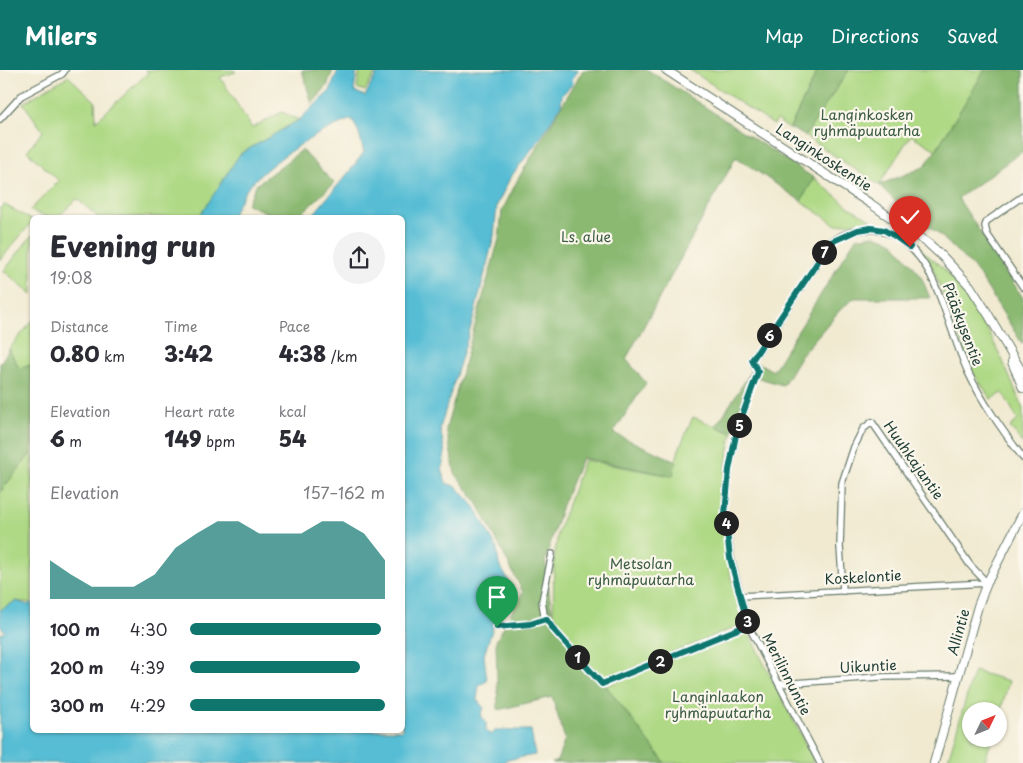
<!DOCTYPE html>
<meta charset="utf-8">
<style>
:root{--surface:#fff;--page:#f2f2f3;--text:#2b2b33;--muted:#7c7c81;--accent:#0f766e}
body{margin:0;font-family:"Playpen Sans",sans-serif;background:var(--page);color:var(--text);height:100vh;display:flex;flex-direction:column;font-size:19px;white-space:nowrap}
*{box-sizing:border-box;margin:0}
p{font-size:16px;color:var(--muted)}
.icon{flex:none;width:28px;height:28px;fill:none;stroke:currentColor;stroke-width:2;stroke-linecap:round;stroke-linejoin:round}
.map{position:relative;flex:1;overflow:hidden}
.panel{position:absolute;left:30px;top:145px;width:375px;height:518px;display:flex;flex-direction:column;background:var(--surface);border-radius:8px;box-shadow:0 1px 4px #0004}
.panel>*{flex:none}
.needle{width:32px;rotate:47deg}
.fabs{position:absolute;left:962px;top:632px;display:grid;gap:10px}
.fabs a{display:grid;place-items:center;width:45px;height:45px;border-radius:50%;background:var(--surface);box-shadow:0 1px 4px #0004;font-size:25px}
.pin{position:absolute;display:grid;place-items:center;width:42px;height:42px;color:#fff;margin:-51px -21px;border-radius:50% 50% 50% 0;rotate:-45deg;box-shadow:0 0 5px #0007}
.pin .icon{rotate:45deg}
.km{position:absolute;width:25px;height:25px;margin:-12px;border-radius:50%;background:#222;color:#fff;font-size:14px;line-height:25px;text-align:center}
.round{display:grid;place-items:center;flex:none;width:52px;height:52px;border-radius:26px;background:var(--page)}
.summary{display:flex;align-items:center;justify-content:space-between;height:85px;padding:0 20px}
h1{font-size:28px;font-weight:800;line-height:38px}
.figures{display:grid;grid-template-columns:repeat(3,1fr);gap:8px;height:85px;padding:5px 20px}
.figures div{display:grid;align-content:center}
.figures b{font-size:21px;font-weight:800}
.figures small{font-size:14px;font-weight:400}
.figures p{font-size:14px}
.chart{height:140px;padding:10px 20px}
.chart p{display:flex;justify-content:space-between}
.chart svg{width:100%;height:90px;margin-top:5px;fill:var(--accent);opacity:.7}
ul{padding:0 20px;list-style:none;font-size:16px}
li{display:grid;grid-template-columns:80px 60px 1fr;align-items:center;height:38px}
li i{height:12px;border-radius:6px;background:var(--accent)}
header{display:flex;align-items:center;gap:30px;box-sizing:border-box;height:70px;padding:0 25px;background:var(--accent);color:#fff}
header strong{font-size:24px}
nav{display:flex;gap:28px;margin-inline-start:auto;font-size:18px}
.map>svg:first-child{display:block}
.green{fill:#afd985;stroke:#678b5c}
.forest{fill:#8bb972;stroke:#557b53}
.water{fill:#56bdd4;stroke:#3a7d84}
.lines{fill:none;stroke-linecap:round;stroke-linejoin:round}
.minor-casing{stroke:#687a6b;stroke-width:8}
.tertiary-casing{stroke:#687a6b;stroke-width:10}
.minor{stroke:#fff;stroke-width:5.5}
.tertiary{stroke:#fff;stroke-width:8}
.route-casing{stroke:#fff;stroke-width:10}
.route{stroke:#0f766e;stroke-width:6}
.labels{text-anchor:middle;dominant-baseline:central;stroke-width:4.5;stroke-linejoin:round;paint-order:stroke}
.park-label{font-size:14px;fill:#3c5c44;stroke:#fbf7ec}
.street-label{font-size:14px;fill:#1f3d34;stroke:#fbf7ec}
</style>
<header>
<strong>Milers</strong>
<nav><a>Map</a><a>Directions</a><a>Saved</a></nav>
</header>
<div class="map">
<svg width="1023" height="693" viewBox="0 0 1023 693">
<rect width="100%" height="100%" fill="#fbf7ec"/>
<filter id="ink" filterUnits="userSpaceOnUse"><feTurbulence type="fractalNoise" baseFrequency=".02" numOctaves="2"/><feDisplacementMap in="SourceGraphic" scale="10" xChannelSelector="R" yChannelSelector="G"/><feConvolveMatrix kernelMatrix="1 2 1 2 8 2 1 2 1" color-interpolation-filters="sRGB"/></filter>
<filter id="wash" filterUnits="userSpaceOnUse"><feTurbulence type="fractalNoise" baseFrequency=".0096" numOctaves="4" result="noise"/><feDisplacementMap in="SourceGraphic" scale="20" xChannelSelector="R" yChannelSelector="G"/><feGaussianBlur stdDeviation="1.12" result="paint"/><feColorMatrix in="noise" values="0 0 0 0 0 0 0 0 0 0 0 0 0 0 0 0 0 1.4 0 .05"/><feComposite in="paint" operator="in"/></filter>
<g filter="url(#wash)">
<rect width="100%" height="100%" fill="#f1ead1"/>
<!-- green -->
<g class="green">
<polygon points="146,0 234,0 236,2 220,7 252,58 282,42 299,50 240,84 201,147 96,147 97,146 77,129 58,147 46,147 30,140 59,111 27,81 43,61 23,33 68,6 95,31 96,51 148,3"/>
<polygon points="360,0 377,0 365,21 357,18"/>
<polygon points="690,0 818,0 789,59 777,50 774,55"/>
<polygon points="849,0 985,0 936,80 911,65 879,115 805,66"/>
<polygon points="814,108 849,137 872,150 836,155 801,131"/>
<polygon points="5,135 32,150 32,152 0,190 0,138"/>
<polygon points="32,165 32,224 4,201"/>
<polygon points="917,176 944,199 965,224 982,249 1002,289 1023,339 1023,374 1010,357 1018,350 1003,323 991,329 972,301 932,196"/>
<polygon points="32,251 32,295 19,298 9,279"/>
<path d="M693,347L732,363C727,390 721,417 722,444C722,481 734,519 744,554L602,611L559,562L553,552L554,490L558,462L584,390L672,406L679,379Z"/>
<polygon points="32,382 32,531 31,533 16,531 0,540 0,422"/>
<polygon points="746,558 812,687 813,693 665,693 606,616"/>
<polygon points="974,601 1009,611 999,647 999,641 971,641 971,669 992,669 984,693 947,693"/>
</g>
<!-- forest -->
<g class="forest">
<polygon points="302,0 333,0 327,16 312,34"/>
<polygon points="583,0 648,0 814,108 801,131 736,87 626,289 646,313 613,363 676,391 673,406 582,388 562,435 545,491 553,552 600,608 665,693 552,693 557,691 565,669 552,627 498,640 496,571 523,522 478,434 455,403 446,359 499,169 502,141 518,109"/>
<polygon points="818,0 849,0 805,66 790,58"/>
<polygon points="985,0 1023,0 1023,81 958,128 1023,228 1023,275 976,200 941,166 896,132 879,115 924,97 936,80"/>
<polygon points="302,80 334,113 301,144 272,145 247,134 256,115"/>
<polygon points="874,165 892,171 920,204 930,228 854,228 840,240 801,285 783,315 752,306 732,363 715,356 724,344 757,292 773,301 856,168"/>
<polygon points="9,279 19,298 32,295 32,382 0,422 0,294"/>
</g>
<!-- water -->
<path class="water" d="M338,0H357L354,21L365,26L376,5L383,0H579L572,9L573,13L562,25L561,35L541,67L510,108L497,135L494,166L473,250L440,358L445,383L442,398L446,413L457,417L475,437L497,479L499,495L512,516L514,525L493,557L484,585L487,611L479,615L477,630L484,638L481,645L486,653V661L491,665L496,660H531L535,685L506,690L504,693H0V564L5,562L0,555V540L16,531L28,535L32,532V660H402V148L311,147L350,101L364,82L359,63L352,49C318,61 279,86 254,111C244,120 238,136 231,147H199L240,84L299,50L330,21Z"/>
</g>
<g filter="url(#ink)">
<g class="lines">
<!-- minor casing -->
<g class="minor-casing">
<g id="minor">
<polyline points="0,49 21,26 62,4 65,0"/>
<polyline points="1023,126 987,151 985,156 987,164 1023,217"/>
<polyline points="552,484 542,531 544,545 554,560 602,614 748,555"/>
<polyline points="843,521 840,477 842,413 854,377 863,359 872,352 970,495 987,513"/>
<polyline points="740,526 987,513"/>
<polyline points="497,557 530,554 546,549"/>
<polyline points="779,614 879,607 959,606"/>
<path d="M820,693L748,555L731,488L725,444L729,400L737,360L757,302L752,290C773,260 793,229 813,199C818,190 824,176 832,171C873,144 911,167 931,206C946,237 954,271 968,302C982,332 1003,361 1023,388"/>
</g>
</g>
<!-- tertiary casing -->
<g class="tertiary-casing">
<g id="tertiary">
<polyline points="666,0 871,134 929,174 943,187 970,216 988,244 1023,304"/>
<polyline points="1012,292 1023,318"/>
<polyline points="934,693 978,536 987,513 1023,443"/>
</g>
</g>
<!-- minor -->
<use href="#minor" class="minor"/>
<!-- tertiary -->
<use href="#tertiary" class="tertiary"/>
</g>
</g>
<g class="lines" filter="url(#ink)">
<!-- route casing -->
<g class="route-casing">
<polyline id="route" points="497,557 530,554 546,549 554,560 602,614 748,555 730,488 725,444 729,400 737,360 758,302 752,290 831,172 858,160 871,158 884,160 896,167 910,177"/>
</g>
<!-- route -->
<use href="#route" class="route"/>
</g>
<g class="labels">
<!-- park labels -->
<g class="park-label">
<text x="867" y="44">Langinkosken<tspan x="867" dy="16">ryhmäpuutarha</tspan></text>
<text x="586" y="166">Ls. alue</text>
<text x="641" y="493">Metsolan<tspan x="641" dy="16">ryhmäpuutarha</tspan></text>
<text x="718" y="626">Langinlaakon<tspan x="718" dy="16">ryhmäpuutarha</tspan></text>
</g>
<!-- street labels -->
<g class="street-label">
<text transform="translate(824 87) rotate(33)">Langinkoskentie</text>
<text transform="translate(963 254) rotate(69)">Pääskysentie</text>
<text transform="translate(914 390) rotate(55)">Huuhkajantie</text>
<text transform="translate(863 507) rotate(-3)">Koskelontie</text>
<text transform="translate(958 562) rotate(-74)">Allintie</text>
<text transform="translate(868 596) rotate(-3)">Uikuntie</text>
<text transform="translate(787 604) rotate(63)">Merilinnuntie</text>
</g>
</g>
</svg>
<div class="fabs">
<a><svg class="needle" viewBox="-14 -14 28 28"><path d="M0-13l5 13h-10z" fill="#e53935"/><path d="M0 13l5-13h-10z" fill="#7c7c81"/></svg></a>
</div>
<div class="pin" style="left:497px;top:557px;background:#1e9e55"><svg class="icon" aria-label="arrive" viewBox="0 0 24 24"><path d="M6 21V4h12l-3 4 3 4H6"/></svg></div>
<div class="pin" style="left:910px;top:177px;background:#d93025"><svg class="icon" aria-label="check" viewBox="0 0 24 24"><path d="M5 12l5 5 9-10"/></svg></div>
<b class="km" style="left:577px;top:587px">1</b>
<b class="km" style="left:660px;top:591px">2</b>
<b class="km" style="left:747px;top:551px">3</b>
<b class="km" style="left:726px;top:453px">4</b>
<b class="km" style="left:739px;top:355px">5</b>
<b class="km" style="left:769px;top:265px">6</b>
<b class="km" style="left:824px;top:182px">7</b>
<section class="panel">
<div class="summary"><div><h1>Evening run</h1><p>19:08</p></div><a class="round"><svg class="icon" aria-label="share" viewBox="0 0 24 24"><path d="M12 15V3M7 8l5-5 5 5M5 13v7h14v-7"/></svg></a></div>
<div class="figures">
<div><p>Distance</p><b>0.80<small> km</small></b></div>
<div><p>Time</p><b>3:42</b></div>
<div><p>Pace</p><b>4:38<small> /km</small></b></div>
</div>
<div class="figures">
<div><p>Elevation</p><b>6<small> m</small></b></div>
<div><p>Heart rate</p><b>149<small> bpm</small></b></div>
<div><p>kcal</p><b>54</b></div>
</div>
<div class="chart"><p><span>Elevation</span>157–162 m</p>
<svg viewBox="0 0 160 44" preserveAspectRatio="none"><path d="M0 44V25L10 32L20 38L30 38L40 38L50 32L60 19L70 12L80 6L90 6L100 12L110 12L120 12L130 6L140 6L150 12L160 25V44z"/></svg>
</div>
<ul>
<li><b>100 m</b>4:30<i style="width:98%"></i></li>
<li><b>200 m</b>4:39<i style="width:87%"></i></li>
<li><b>300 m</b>4:29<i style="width:100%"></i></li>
</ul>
</section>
</div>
